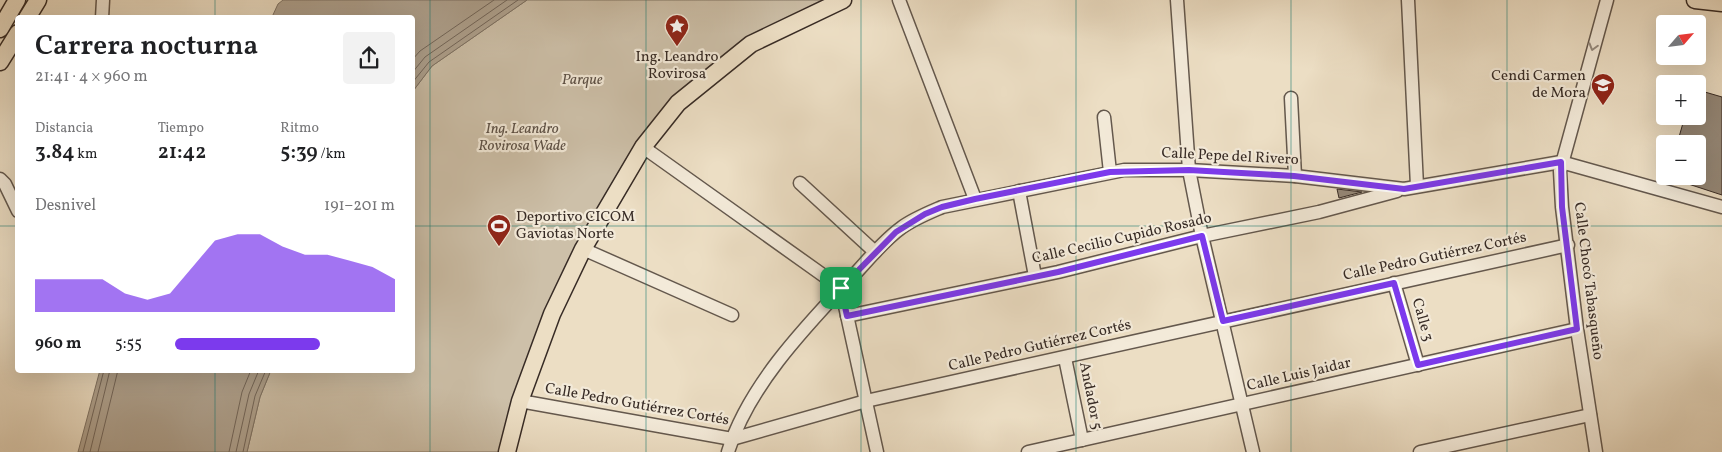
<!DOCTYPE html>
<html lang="es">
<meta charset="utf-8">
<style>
:root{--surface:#fff;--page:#f2f2f2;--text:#202124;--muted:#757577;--accent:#7c3aed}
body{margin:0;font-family:Vollkorn,serif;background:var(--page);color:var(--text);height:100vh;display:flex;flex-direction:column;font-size:19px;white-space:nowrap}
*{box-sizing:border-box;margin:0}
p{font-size:16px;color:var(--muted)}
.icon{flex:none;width:28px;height:28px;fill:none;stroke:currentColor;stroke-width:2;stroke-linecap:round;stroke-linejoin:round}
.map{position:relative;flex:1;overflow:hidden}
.sheet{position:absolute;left:15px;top:15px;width:400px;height:358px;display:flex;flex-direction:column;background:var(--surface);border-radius:5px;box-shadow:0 5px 20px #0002}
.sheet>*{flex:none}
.needle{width:32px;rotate:62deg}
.tools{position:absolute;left:1656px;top:15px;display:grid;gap:10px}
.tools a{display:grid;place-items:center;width:50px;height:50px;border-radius:5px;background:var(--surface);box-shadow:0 5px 20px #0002;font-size:25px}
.pin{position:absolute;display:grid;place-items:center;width:42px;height:42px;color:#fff;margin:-21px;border-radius:10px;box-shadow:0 2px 8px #0006}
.round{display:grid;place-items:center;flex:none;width:52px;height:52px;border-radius:5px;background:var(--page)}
.overview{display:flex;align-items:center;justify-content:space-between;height:85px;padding:0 20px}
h1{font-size:28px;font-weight:600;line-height:38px}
.stats{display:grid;grid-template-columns:repeat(3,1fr);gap:8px;height:85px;padding:5px 20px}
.stats div{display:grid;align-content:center}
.stats b{font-size:21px;font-weight:600}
.stats small{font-size:14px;font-weight:400}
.stats p{font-size:14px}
.chart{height:140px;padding:10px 20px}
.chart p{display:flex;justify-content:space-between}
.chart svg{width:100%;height:90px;margin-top:5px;fill:var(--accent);opacity:.7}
ul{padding:0 20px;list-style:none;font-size:16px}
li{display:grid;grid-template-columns:80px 60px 1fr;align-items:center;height:38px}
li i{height:12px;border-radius:6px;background:var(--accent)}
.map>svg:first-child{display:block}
.green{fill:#cdc0a9;stroke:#827667}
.water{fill:#aea18e;stroke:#7e7264}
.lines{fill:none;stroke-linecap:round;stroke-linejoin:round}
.shore{stroke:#72665a;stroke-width:1}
.building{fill:#958878;stroke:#372b25}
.minor-casing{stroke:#64584d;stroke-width:15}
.major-casing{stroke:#372b25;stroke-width:19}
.minor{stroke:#f3ead9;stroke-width:12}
.major{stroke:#ecdec4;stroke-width:16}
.oneway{stroke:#958a7f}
.route-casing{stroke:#fff;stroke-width:10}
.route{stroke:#7c3aed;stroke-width:6}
.grid{fill:none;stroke:#0f766e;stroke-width:1;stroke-opacity:0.55}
.labels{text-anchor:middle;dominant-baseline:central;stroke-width:4.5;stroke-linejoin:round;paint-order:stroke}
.poi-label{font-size:15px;fill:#372b25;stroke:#f3ead9}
.park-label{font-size:15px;font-style:italic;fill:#5c5046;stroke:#f3ead9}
.street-label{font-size:15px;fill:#372b25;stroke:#f3ead9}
</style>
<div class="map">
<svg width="1722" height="452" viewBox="0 0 1722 452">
<rect width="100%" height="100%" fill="#ecdec4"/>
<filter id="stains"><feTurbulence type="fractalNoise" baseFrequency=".004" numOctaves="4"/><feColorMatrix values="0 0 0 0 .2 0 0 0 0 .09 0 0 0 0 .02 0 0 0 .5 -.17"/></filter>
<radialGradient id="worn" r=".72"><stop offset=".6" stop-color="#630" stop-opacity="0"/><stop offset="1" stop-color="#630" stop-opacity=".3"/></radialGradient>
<!-- green -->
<polygon class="green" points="527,0 843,0 751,44 678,103 583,249 507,452 247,452 260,397 271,370 412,370 413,91 432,66"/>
<!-- water -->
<g class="water">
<polygon points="283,0 527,0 432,66 413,91 412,18 272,17 278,4"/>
<polygon points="100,370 271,370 260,397 247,452 78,452"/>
</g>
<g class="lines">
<!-- shore -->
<g class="shore">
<polyline points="412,60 420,51 494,0"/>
<polyline points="412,73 425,57 507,0"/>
<polyline points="412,83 429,62 518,0"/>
<polyline points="83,452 104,370"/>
<polyline points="90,452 110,370"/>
<polyline points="98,452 118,370"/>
<polyline points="229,452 242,392 251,370"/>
<polyline points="236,452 249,394 259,370"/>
<polyline points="243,452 255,396 266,370"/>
</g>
</g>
<!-- building -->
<g class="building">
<polygon points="1698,90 1722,97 1722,195 1670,178 1670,176 1698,176 1698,144 1677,144 1685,116 1698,116"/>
<polygon points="1337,189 1362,192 1339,198"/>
</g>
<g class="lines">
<!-- minor casing -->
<g class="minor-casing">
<g id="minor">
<polyline points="899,0 975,199"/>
<polyline points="1177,0 1189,170 1202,236 1253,452"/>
<polyline points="1408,0 1417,186"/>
<polyline points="102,18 103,0"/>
<polyline points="1291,98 1295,176"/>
<polyline points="1104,117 1110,172"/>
<polyline points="643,147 841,288 877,452"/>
<polyline points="0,179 5,184 18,211"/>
<polyline points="800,183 875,252"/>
<polyline points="1019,191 1035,276"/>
<polyline points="583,249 732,315"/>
<polyline points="1394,283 1418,365"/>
<polyline points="847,316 1058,272 1202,236 1319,212 1397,191"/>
<polyline points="1065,358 1082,440"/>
<polyline points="520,401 732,439 866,401 1568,245"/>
<path d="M728,452C748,386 806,326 853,276C868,260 883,241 901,228C913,219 928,213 942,207L1124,170H1189L1295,176L1404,189L1561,162L1722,207"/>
<polyline points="1028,452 1577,329"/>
<polyline points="1420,452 1590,415"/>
<polyline points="1596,452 1577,329 1562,207 1560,171 1607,0"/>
</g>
</g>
<!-- major casing -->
<g class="major-casing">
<g id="major">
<polyline points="1695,0 1722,3"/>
<polyline points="27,18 38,0"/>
<polyline points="0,29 17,0"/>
<polyline points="0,62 18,33"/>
<polyline points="507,452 520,401 552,314 583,249 643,147 678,103 751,44 843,0"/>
</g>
</g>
<!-- minor -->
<use href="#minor" class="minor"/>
<!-- major -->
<use href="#major" class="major"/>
</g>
<!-- one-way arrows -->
<defs><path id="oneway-chevron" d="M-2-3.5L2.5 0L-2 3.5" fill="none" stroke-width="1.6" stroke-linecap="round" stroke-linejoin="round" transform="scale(1.25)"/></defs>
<use class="oneway" href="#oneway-chevron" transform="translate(1593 47) rotate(106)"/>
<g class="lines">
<!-- route casing -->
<g class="route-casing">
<polygon id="route" points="1561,162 1562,207 1577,329 1418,365 1394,283 1223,321 1202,236 1058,272 847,316 841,288 896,232 925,214 942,207 975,199 1110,172 1189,170 1294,176 1404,189"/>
</g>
<!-- route -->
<use href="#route" class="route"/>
</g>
<!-- grid -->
<path class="grid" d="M215,0V18M430,0V452M646,0V452M861,0V452M1076,0V452M1291,0V452M1507,0V452M0,226H18M412,226H1722M215,370V452"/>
<!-- icons -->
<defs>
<g id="sight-pin" transform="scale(1.25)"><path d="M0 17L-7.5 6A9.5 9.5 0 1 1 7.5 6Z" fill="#8f2418" stroke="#f3ead9"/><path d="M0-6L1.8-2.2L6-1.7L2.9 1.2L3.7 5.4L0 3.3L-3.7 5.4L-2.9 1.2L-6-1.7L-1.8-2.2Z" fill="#fff"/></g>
<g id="school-pin" transform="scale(1.25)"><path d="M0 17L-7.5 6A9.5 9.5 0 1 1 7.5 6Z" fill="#8f2418" stroke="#f3ead9"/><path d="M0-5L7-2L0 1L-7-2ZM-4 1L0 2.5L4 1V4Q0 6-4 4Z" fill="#fff"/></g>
<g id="stadium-pin" transform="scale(1.25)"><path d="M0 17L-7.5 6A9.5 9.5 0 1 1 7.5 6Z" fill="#8f2418" stroke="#f3ead9"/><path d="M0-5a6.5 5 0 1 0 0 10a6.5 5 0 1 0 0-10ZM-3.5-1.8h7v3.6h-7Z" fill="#fff"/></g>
</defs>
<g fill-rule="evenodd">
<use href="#sight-pin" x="677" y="26"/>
<use href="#school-pin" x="1603" y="85"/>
<use href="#stadium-pin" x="499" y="226"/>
</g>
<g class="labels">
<!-- poi labels -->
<g class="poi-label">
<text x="677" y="57">Ing. Leandro<tspan x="677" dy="17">Rovirosa</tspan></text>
<text x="1586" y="76" text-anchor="end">Cendi Carmen<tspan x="1586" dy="17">de Mora</tspan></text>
<text x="516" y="217" text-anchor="start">Deportivo CICOM<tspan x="516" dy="17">Gaviotas Norte</tspan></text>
</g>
<!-- park labels -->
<g class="park-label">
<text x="582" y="80">Parque</text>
<text x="522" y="129">Ing. Leandro<tspan x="522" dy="17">Rovirosa Wade</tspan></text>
</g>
<!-- street labels -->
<g class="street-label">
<text transform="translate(1230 157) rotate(3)">Calle Pepe del Rivero</text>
<text transform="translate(1122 239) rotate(-13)">Calle Cecilio Cupido Rosado</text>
<text transform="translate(1435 257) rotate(-12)">Calle Pedro Gutiérrez Cortés</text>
<text transform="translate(1588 281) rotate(83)">Calle Chocó Tabasqueño</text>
<text transform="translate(1422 320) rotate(74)">Calle 3</text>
<text transform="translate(1040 346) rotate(-13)">Calle Pedro Gutiérrez Cortés</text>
<text transform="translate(1299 375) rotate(-13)">Calle Luis Jaidar</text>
<text transform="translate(1090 396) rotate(79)">Andador 5</text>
<text transform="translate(637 405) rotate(10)">Calle Pedro Gutiérrez Cortés</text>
</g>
</g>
<rect width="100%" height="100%" filter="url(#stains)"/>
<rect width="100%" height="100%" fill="url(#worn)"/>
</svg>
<div class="tools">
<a><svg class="needle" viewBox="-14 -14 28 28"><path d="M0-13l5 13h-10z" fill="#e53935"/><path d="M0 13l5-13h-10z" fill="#757577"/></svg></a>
<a>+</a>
<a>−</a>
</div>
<div class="pin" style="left:841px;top:288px;background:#1e9e55"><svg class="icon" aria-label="arrive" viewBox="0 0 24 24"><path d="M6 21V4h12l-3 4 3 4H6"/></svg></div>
<section class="sheet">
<div class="overview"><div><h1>Carrera nocturna</h1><p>21:41 · 4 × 960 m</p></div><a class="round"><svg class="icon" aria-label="share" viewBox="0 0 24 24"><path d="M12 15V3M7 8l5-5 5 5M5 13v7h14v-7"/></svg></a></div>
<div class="stats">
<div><p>Distancia</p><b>3.84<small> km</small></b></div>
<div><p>Tiempo</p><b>21:42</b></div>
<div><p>Ritmo</p><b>5:39<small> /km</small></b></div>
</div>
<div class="chart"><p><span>Desnivel</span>191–201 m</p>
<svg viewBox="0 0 160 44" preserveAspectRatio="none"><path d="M0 44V28L10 28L20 28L30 28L40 35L50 38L60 35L70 22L80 9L90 6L100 6L110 12L120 16L130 16L140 19L150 22L160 28V44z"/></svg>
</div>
<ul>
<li><b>960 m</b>5:55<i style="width:66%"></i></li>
</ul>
</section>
</div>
